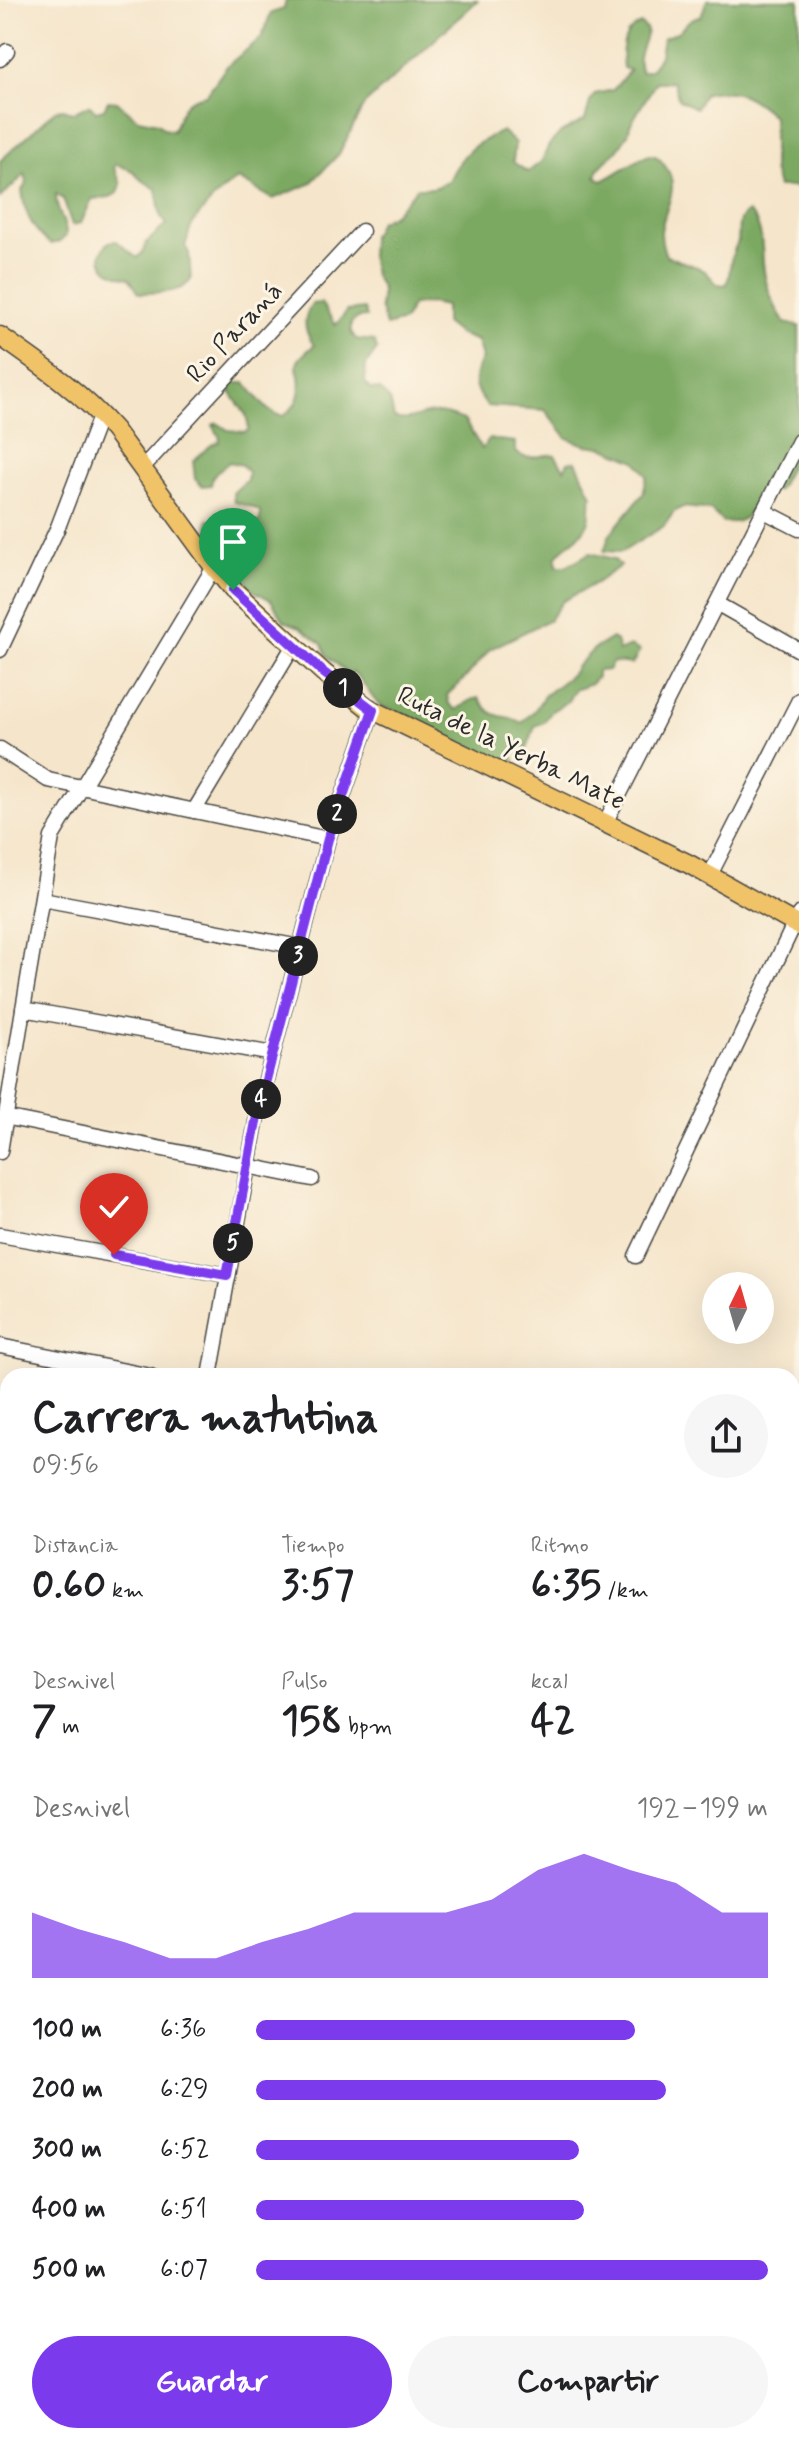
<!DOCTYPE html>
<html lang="es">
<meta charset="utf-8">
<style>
:root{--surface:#fff;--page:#f6f6f6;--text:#202124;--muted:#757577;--accent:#7c3aed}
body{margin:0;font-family:Mynerve,sans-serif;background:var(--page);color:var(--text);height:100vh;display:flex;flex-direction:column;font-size:30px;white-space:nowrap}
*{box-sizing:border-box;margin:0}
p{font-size:26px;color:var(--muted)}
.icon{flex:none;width:44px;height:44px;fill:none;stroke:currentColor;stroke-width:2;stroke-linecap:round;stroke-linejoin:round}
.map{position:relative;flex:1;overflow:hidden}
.drawer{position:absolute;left:0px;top:1368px;width:800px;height:1076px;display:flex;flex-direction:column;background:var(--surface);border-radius:24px 24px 0 0;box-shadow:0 8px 32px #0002}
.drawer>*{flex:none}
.needle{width:52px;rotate:5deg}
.buttons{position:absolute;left:702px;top:1272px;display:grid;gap:16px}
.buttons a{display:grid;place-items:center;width:72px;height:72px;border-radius:50%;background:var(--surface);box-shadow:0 8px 32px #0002;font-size:40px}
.pin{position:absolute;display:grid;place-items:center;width:68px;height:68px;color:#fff;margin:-82px -34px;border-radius:50% 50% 50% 0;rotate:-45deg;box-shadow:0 0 8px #0007}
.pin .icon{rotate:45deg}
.km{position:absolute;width:40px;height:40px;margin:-20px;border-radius:50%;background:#222;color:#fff;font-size:22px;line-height:40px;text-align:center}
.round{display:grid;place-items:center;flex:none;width:84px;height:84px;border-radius:42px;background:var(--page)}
.summary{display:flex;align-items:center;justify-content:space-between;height:136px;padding:0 32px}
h1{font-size:44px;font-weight:800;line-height:60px}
.stats{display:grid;grid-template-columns:repeat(3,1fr);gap:12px;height:136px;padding:8px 32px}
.stats div{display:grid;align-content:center}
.stats b{font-size:40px;font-weight:800}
.stats small{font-size:22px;font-weight:400}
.stats p{font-size:22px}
.chart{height:224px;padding:16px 32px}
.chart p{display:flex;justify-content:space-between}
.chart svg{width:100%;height:144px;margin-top:8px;fill:var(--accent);opacity:.7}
.action{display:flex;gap:16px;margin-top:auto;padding:16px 32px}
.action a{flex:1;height:92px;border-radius:48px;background:var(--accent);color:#fff;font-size:32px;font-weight:800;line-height:92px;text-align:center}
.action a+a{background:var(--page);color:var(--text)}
ul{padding:0 32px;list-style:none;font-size:26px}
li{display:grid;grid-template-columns:128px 96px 1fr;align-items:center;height:60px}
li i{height:20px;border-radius:10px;background:var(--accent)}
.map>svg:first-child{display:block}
.forest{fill:#7ca962;stroke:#546a46;stroke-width:2}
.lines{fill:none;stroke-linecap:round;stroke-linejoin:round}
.minor-casing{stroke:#494743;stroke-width:17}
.major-casing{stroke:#494743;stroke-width:21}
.minor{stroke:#fff;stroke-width:14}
.major{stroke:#f1c369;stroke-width:18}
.route-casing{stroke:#fff;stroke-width:16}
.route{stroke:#7c3aed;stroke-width:10}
.labels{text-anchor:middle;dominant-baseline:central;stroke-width:6;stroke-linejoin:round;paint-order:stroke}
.street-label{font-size:26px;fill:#2b2b2b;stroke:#fcf5e5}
</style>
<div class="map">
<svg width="799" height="2444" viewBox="0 0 799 2444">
<rect width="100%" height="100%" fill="#fcf5e5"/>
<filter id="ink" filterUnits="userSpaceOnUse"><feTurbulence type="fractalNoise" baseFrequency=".0125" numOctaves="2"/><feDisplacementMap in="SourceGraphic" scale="16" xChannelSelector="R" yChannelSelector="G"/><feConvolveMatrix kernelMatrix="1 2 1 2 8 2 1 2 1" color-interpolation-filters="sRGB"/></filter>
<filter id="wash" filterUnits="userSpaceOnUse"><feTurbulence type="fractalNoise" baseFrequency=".006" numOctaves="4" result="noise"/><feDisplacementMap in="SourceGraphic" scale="32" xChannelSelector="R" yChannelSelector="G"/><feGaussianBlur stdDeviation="1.8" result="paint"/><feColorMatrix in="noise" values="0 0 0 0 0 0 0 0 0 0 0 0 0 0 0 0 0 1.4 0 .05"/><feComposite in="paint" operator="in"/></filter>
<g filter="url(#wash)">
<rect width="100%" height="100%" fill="#f5e5ca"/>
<!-- forest -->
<g class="forest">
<path d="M286,0H478L364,105L339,154L310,184L273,199L238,179C223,188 200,211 191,227C188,233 188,239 185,246L189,253L191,280C180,295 157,292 139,293L129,278C109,275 90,261 109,242L117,241L137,258L143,252L147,242L167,224L161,217L156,189L139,178L133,171L116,164L114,168L121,184L118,193L110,197L92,199L81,223L72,225L63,199L56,194C55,210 67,222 66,236L59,242L50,244C33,231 24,213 22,190L27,183L25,174L0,198V161L56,110L64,109L73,113L89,105L96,111L104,109L108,101L117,102L138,119L158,123L164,129L173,131C183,109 180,100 206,95L227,66L261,38L271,13L284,9Z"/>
<path d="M707,0H799V187H778L773,170V116C749,95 737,88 705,93L696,108L679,100L673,82H656L630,125L628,134L618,149L599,168L596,176L602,181C613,177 643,154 651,155C658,155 662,162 665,166C682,188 663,209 661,232C661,240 663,248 666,256L697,267L705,271L717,284L726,285C731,275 729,264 733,253C734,249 737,245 738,241C740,229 735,220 748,212C765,225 761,252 764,271C766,287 776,311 785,323L799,326V450L778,490L760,493C750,512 747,525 723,522L711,510L683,507L674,512L664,526L622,552L604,551L610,534L643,494L647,476L636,461L603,447L585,445L567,438L545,410L487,406C472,387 471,380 482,358L477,341L459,334L445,323V306L431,303L412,305L404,321L386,326L380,307L382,290L374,274L370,256L371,238L379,222L394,214L417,188H434L449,181C462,152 474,144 502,131L515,143L513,162L528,172L542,161L549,145L560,133L585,120L590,102L595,94L613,90L630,70L623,68C621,51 622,30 641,24L647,30C645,46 634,55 641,72L650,70L660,56L663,38C668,36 677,33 680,30C689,22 687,19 701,16Z"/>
<path d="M321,303L336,325L347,311L364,309L367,317L358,318L351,323V332L356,339L374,341L377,349L366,365L365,382L371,389L380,390L390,400L394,418C411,422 416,415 432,413C443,412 453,416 464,420L482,449L489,439L515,442V451C528,464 539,453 555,455L564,469L568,462L576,461L592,496C588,505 592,514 588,523C582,538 564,544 556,558L557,566H566L590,553L614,559L620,566L596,583L563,601L549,620L490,649L467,676L447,695L449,704L456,710L471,700L479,698C495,724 502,711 522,723L535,710L544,696L572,674L577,666L594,649L612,638L616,641L619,651L630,646L640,651L632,664L613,662L608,670L597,671V677L591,684L574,690L568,701L552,711L544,722L535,726L526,751L511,753L515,760L512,768C479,753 446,738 415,719C405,713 391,712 380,705C367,695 366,681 352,672L347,673L327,656L322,644L300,627L284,621L271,600L254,591L246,581L238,577L229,568C228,547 206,548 208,520L220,522L242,538L250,536L253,527L260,520V511L252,507L234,502L233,493L247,480L248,472L242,465L229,462L213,476L211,485L202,486L195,479L193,461L211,445L219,442L220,438L213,425L217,423L228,430L245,432L249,429L246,415L230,392L231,383H245C258,396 264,413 283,416C297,407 302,394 299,377C299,374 296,367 297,364C299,356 309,351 314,345C304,332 302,318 312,304Z"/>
</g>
</g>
<g filter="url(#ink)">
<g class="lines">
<!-- minor casing -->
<g class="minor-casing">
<g id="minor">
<polyline points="0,59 7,51"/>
<polyline points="142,468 362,231"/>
<polyline points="764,511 799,529"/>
<polyline points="718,604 799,650"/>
<polyline points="0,650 58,527 101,414"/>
<polyline points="0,749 48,780 328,839"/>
<polyline points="194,811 294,645"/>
<polyline points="605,823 799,441"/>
<polyline points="710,875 799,700"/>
<polyline points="42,899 300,947"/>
<polyline points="23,1009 52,837 214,567"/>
<polyline points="4,1117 312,1179"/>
<polyline points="0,1152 23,1009 273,1054"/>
<polyline points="0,1235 227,1275"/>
<polyline points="636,1256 799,914"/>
<polyline points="0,1346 151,1376"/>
<polyline points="210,1376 258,1111 328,839 373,710"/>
<polyline points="0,1734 8,1733"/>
<polyline points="792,1839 799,1838"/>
<polyline points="0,1938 8,1942"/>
<polyline points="0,1978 8,1969"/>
<polyline points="792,2007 799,2027"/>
<polyline points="792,2095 799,2092"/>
<polyline points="0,2152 8,2169"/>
<polyline points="0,2219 8,2216"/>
<polyline points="792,2243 799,2258"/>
<polyline points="792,2334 799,2330"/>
<polyline points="0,2382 8,2378"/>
<polyline points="0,2407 8,2424"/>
<polyline points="14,2436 18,2444"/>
<polyline points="593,2444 609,2436"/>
<polyline points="662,2444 663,2436"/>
</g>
</g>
<!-- major casing -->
<g class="major-casing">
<path id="major" d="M0,336C41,365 81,392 114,430L211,563L233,590L324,673L367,707L689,864L799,926"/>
</g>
<!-- minor -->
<use href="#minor" class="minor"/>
<!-- major -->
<use href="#major" class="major"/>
</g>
</g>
<g class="lines" filter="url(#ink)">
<!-- route casing -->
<g class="route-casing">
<polyline id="route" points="114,1255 227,1275 258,1111 328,839 373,710 324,673 233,590"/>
</g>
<!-- route -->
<use href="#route" class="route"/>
</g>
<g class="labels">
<!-- street labels -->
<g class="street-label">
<text transform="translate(235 333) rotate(-47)">Rio Paraná</text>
<text transform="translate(511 749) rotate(26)">Ruta de la Yerba Mate</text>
</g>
</g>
</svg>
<div class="buttons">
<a><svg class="needle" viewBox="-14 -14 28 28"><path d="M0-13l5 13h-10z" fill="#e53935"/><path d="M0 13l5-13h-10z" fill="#757577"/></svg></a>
</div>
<div class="pin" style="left:233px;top:590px;background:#1e9e55"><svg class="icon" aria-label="arrive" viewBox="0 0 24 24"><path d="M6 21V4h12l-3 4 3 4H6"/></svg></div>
<div class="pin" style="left:114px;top:1255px;background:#d93025"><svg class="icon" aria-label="check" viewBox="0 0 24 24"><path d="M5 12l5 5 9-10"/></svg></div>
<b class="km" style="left:343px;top:688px">1</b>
<b class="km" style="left:337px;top:814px">2</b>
<b class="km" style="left:298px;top:956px">3</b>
<b class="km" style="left:261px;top:1099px">4</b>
<b class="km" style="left:233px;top:1243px">5</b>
<section class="drawer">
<div class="summary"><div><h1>Carrera matutina</h1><p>09:56</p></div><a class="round"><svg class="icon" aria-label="share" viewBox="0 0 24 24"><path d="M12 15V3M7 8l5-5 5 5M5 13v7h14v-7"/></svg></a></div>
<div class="stats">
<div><p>Distancia</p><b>0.60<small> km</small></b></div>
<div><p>Tiempo</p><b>3:57</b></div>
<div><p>Ritmo</p><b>6:35<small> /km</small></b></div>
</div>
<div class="stats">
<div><p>Desnivel</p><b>7<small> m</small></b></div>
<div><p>Pulso</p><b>158<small> bpm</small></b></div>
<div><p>kcal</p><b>42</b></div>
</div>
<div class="chart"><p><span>Desnivel</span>192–199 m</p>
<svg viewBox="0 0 160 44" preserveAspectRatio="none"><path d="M0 44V24L10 29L20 33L30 38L40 38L50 33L60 29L70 24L80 24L90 24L100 20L110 11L120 6L130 11L140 15L150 24L160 24V44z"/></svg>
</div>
<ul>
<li><b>100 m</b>6:36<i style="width:74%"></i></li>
<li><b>200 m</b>6:29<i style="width:80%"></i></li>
<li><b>300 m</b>6:52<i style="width:63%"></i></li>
<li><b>400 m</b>6:51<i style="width:64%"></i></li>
<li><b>500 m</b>6:07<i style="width:100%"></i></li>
</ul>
<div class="action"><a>Guardar</a><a>Compartir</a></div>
</section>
</div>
